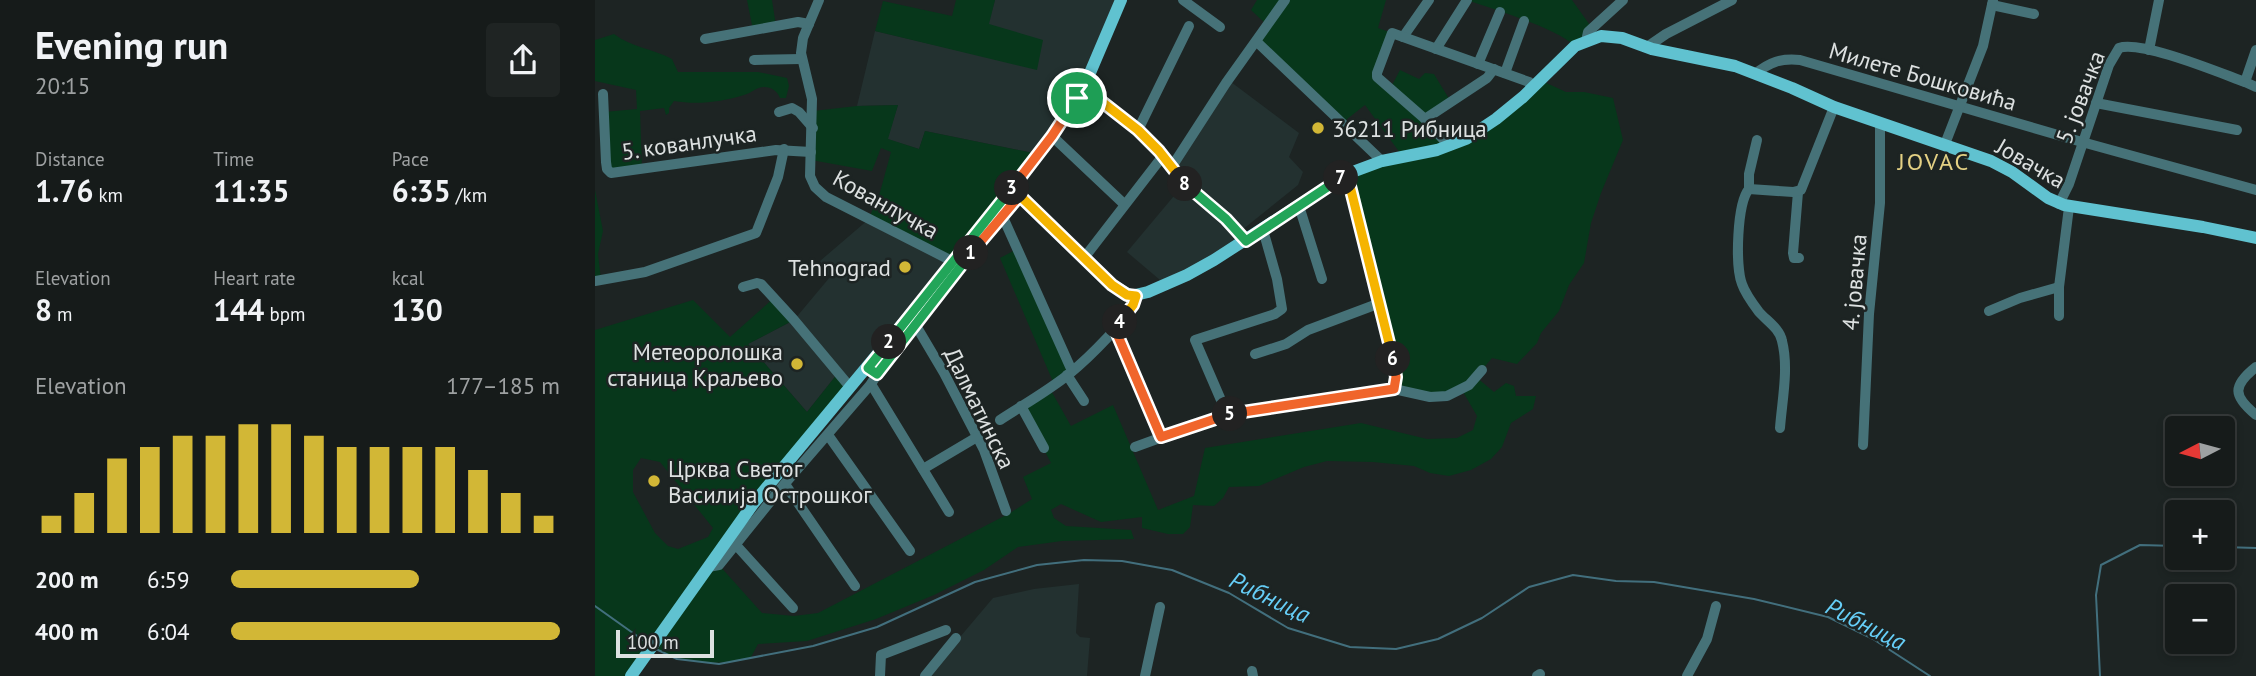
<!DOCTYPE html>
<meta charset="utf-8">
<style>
:root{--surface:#161b1a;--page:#1f2423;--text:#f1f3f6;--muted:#9ea1a2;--line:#353939;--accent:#d2b736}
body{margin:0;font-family:"PT Sans",sans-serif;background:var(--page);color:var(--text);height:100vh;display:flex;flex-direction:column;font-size:26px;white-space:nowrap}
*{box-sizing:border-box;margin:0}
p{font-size:23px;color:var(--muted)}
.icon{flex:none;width:38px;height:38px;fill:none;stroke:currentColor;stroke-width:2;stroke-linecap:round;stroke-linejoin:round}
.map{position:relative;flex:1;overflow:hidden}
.panel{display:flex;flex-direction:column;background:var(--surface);width:595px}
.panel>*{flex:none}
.needle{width:46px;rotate:264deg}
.buttons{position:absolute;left:1570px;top:416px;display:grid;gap:14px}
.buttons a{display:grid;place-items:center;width:70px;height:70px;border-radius:7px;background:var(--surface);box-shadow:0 4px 10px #0003,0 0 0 2px var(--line);font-size:35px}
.scale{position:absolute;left:21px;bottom:18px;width:98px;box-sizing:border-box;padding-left:7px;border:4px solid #dde1e1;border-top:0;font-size:19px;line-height:24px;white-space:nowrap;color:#dde1e1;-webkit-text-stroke:5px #1d2423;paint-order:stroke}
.pin{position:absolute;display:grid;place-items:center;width:60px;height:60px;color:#fff;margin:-30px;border:4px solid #fff;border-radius:50%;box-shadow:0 2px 7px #0007}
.km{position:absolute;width:35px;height:35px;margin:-18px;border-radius:50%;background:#222;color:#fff;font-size:19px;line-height:35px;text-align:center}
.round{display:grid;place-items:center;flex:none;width:74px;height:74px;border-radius:7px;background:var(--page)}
.headline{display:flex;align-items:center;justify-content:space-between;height:119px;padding:0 35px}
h1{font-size:38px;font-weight:700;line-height:52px}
.figures{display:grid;grid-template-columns:repeat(3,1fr);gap:10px;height:119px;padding:7px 35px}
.figures div{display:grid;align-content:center}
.figures b{font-size:30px;font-weight:700}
.figures small{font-size:19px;font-weight:400}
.figures p{font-size:19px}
.chart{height:196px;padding:14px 35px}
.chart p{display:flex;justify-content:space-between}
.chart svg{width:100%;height:126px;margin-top:7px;stroke:var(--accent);stroke-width:6}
ul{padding:0 35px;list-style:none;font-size:23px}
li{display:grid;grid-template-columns:112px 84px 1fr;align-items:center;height:52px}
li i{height:18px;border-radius:9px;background:var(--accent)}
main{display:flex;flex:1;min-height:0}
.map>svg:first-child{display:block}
.built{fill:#233130}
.green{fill:#07371b;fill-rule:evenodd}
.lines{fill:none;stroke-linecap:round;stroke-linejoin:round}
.stream{stroke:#426f7d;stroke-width:2}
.minor{stroke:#467278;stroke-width:10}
.major{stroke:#60c2d0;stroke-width:12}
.split-1-casing{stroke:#fff;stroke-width:14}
.split-2-casing{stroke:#fff;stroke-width:14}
.split-3-casing{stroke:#fff;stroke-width:14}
.split-4-casing{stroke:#fff;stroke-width:14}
.split-5-casing{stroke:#fff;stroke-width:14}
.split-6-casing{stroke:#fff;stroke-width:14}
.split-7-casing{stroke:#fff;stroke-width:14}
.split-8-casing{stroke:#fff;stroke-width:14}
.split-9-casing{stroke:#fff;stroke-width:14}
.split-1{stroke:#f0652b;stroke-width:9}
.split-2{stroke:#22a559;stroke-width:9}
.split-3{stroke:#22a559;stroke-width:9}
.split-4{stroke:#f5b400;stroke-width:9}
.split-5{stroke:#f0652b;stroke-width:9}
.split-6{stroke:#f0652b;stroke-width:9}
.split-7{stroke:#f5b400;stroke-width:9}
.split-8{stroke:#22a559;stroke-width:9}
.split-9{stroke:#f5b400;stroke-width:9}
.poi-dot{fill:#d2b736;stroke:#1d2423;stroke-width:2.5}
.labels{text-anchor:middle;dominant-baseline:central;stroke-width:5;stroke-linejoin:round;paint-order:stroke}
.street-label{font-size:23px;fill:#dde1e1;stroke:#1d2423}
.poi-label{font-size:23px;fill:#dde1e1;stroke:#1d2423;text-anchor:start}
.neighbourhood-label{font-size:24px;letter-spacing:2px;fill:#e4d184;stroke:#1d2423}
.water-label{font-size:24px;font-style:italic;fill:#66cef7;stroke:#1d2423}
</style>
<main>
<section class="panel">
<div class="headline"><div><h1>Evening run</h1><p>20:15</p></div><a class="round"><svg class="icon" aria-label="share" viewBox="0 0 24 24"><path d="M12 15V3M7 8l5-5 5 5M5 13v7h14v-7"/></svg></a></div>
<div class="figures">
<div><p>Distance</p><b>1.76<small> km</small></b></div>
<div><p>Time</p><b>11:35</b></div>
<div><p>Pace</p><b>6:35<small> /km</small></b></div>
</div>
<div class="figures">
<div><p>Elevation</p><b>8<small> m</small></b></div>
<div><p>Heart rate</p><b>144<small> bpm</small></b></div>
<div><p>kcal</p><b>130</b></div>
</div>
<div class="chart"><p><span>Elevation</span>177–185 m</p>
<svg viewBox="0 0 160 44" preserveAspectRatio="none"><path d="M5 44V38M15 44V30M25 44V18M35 44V14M45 44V10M55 44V10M65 44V6M75 44V6M85 44V10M95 44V14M105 44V14M115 44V14M125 44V14M135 44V22M145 44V30M155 44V38"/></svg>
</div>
<ul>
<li><b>200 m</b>6:59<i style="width:57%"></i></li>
<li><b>400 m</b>6:04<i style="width:100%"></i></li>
</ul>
</section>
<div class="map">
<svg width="1661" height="676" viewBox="0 0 1661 676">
<rect width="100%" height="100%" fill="#1d2423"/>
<!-- built -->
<g class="built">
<polygon points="400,0 526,0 507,46 443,154 330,131 324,149 292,139 303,105 262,106 280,31 442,69 393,24"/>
<polygon points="636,82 704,133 694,157 708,172 703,185 647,230 581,164"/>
<polygon points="589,184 651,241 571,285 532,252"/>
<polygon points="274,219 359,262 255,387 243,373 212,412 153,344 199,320 235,277 225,261"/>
<polygon points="484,584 481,633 485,637 495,638 492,676 332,676 398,598 439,589"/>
</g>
<!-- green -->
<g class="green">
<polygon points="152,0 177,0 181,26 158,30"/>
<polygon points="361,0 400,0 394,24 448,40 442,70 280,31 288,1 357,16"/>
<path d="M662,0H791L783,28L797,33L782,73L795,89L805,70L824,79L830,73L839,74L856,102L831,119L854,146L945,80L971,92H989L1018,98L1028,140L1006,193L996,223L989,263L974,285L964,311L946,333L942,343L922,364L897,358L881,377L899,392L911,383L919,386L921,396H941L938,409L916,423L907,447L896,459L876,470L854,476L835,473L819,466L778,462L732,461L709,467L664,486L634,487L628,498L619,506L598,505L595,527L588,534H573L547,528V517L506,522L466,504L456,510L459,518L471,526L536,530L539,539L467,541L423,547L389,570L339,595L281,619L212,641L163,644L155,659C119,665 89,666 56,646L36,676H0V330L98,300L135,337L180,297L199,320L153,344L212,412L243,373L255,387L201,451L113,576L124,565L167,613L199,616L223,613L415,513L437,499L428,477L456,463L426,406L454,387L476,426L518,405L563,510L599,496L610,448L766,423L832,439L862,438L878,430L882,416L867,390L852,396L799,389L801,377L752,174L808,157L770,105L747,123L662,42L673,26L656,10ZM46,458L65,462L118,528L113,537L83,549L73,546L60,533L38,492V470Z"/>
<path d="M872,0H977L997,28L980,46C959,27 900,10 872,0Z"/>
<path d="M19,34C36,47 58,49 77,59L83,72H163L192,78L194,86L191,98H185C182,91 177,87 169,87C161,87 157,93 149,95C127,102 102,105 79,101L74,108V113L71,115L69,108L45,111L47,169L16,173L9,112L42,109L41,90L0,81V40Z"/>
<polygon points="303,105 293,139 324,149 330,131 443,154 359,262 274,219 280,203 282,203 296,152 286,148 277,171 216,160 218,111 262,106"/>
<polygon points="0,190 8,231 3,254 6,280 0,281"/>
<polygon points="422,249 477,371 459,384 405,258"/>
</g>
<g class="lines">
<!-- stream -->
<g class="stream">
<polyline points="1628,547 1661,548"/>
<polyline points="0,606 52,643"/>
<polyline points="63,650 82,659 124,664 218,646 282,627 380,582 442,565 489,560 527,561 577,570 634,593 693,628 755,647 801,649 843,639 887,618 934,587 978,575 1021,581 1059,582 1159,599 1233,617 1278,639 1335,676"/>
<polyline points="1505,676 1501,595 1506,565 1545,545 1582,546"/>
</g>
<!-- minor -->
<g class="minor">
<polyline points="224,0 208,38 206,53 217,99 215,176 220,187 231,197 359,262"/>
<polyline points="588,0 625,27"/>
<polyline points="1397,5 1439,14"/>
<polyline points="808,37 834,0"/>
<polyline points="110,39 203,22 214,24"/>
<polyline points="991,41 993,32 1028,0"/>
<polyline points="662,42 787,161"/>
<polyline points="1052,47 1071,34 1137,0"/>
<polyline points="841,49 872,0"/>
<polyline points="1554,50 1564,0"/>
<polyline points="1661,50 1650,82 1661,87"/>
<polyline points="159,60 206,59"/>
<polyline points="883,64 905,12"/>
<polyline points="910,73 929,21"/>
<path d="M1160,74C1175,62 1186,58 1205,60L1487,142L1661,190"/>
<polyline points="488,87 543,130 564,151 589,184 631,219 651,241"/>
<polyline points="8,94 11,162 12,169 16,173 181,150 216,152"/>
<polyline points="1501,103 1642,130"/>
<polyline points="184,112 197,108 204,112 218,128"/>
<polyline points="830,119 892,78 899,69"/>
<polyline points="543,130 594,26"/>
<polyline points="457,136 529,204"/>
<polyline points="1350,144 1388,46 1398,0"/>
<polyline points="854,146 830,119 782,77 782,73 797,33 934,82 939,86"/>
<polyline points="576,168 631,83 690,0"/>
<polyline points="752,174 796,348 800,368 799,389"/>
<polyline points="1154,189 1154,174 1162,140"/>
<polyline points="1203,192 1198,253 1199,258 1204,258"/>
<path d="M1464,204L1474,184L1514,65L1524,48C1546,40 1625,73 1650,82"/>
<polyline points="704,206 727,279"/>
<polyline points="407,215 477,371"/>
<polyline points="489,258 567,157"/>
<polyline points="0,281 50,272 161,233 183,177 189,149"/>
<polyline points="148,287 162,283 166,284 199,320 255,387"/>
<polyline points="1394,311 1425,298 1464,287"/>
<polyline points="1464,316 1464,287 1474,207"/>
<polyline points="320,324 349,373 389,450 411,511"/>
<polyline points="520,329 567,437"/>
<polyline points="660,354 691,344 713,330 785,303"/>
<path d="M1661,367C1637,386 1638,396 1661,415"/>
<polyline points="472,375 489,401"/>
<polyline points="276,384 354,512"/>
<polyline points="426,406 449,448"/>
<polyline points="632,414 600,340 680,314 687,309 682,279 668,230"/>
<path d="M405,420C428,405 453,391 474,374C490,361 539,315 541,296"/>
<path d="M1185,428C1187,401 1194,368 1187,341C1185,329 1172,321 1164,312C1158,304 1150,293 1147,284C1140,266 1142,203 1154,189L1198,192L1206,190L1239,107"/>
<polyline points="233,435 315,551"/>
<polyline points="1268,445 1274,314 1285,203 1285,123"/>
<polyline points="540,447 617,419 653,411 799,389 835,397 852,396 874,385 887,370"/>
<polyline points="328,469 382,437"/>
<polyline points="190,484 260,586"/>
<polyline points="141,545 198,608"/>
<polyline points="113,567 124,565 187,487 276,384 289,363 374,255 425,195"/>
<polyline points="657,671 658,676"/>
<polyline points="285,676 286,655 351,630"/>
<polyline points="330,676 361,638"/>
<polyline points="550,676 565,607"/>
<polyline points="942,676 945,674"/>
<polyline points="1092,676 1112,639 1121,606"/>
</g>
<!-- major -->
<g class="major">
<polyline points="417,188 517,285 536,296 553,292 592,275 619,260 752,174 787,161 842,150 871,139 901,119 928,97 980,46 1006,36 1027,38 1057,49 1140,66 1197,88 1239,107 1396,161 1417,172 1453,198 1469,205 1608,227 1661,238"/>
<polyline points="36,676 158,504 359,262 457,136 475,110 492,80 526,0"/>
</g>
</g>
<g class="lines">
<!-- split-1 casing -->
<g class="split-1-casing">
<polyline id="split-1" points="376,253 425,195 417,188 457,136 482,98"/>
</g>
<!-- split-2 casing -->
<g class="split-2-casing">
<polyline id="split-2" points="294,342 273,368 282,374 376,253"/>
</g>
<!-- split-3 casing -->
<g class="split-3-casing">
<polyline id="split-3" points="294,342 417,188"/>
</g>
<!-- split-4 casing -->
<g class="split-4-casing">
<polyline id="split-4" points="417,188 517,285 532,295 541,296 538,305 525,322"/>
</g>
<!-- split-5 casing -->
<g class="split-5-casing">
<polyline id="split-5" points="525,322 520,329 566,437 635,414"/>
</g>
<!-- split-6 casing -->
<g class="split-6-casing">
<polyline id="split-6" points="635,414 799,389 801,377 798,359"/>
</g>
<!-- split-7 casing -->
<g class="split-7-casing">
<polyline id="split-7" points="746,178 752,174 798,359"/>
</g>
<!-- split-8 casing -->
<g class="split-8-casing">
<polyline id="split-8" points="590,184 631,219 651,241 746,178"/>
</g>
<!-- split-9 casing -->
<g class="split-9-casing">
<polyline id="split-9" points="482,98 488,87 543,130 564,151 590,184"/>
</g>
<!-- split-1 -->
<use href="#split-1" class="split-1"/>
<!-- split-2 -->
<use href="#split-2" class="split-2"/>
<!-- split-3 -->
<use href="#split-3" class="split-3"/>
<!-- split-4 -->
<use href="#split-4" class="split-4"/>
<!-- split-5 -->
<use href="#split-5" class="split-5"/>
<!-- split-6 -->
<use href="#split-6" class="split-6"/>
<!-- split-7 -->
<use href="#split-7" class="split-7"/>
<!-- split-8 -->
<use href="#split-8" class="split-8"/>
<!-- split-9 -->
<use href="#split-9" class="split-9"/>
</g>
<!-- markers -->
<g class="poi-dot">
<circle cx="723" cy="128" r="7"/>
<circle cx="310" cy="267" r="7"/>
<circle cx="202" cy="364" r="7"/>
<circle cx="59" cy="481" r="7"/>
</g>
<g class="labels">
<!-- street labels -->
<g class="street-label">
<text transform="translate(1328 76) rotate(16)">Милете Бошковића</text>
<text transform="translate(1485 97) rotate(-69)">5. јовачка</text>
<text transform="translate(94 142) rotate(-8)">5. кованлучка</text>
<text transform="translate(1436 163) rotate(30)">Јовачка</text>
<text transform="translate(291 204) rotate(29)">Кованлучка</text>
<text transform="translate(1259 282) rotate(-85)">4. јовачка</text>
<text transform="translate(385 408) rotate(64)">Далматинска</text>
</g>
<!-- poi labels -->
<g class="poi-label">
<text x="737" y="128">36211 Рибница</text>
<text x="296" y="267" text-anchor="end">Tehnograd</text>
<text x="188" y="351" text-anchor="end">Метеоролошка<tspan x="188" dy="26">станица Краљево</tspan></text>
<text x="73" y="468">Црква Светог<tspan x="73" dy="26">Василија Острошког</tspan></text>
</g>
<!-- neighbourhood labels -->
<g class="neighbourhood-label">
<text x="1339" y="161">JOVAC</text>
</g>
<!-- water labels -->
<g class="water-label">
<text transform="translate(675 597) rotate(26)">Рибница</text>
<text transform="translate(1271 624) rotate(27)">Рибница</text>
</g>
</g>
</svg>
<div class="buttons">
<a><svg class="needle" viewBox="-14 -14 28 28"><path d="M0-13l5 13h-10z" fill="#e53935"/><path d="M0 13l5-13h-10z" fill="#9ea1a2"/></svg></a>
<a>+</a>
<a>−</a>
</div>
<div class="scale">100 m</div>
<div class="pin" style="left:482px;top:98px;background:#1e9e55"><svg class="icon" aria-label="arrive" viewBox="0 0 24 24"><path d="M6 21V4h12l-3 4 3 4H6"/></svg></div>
<b class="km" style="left:376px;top:253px">1</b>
<b class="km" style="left:294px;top:342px">2</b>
<b class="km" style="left:417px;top:188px">3</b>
<b class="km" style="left:525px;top:322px">4</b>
<b class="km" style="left:635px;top:414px">5</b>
<b class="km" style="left:798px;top:359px">6</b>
<b class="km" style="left:746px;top:178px">7</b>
<b class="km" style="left:590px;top:184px">8</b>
</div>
</main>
